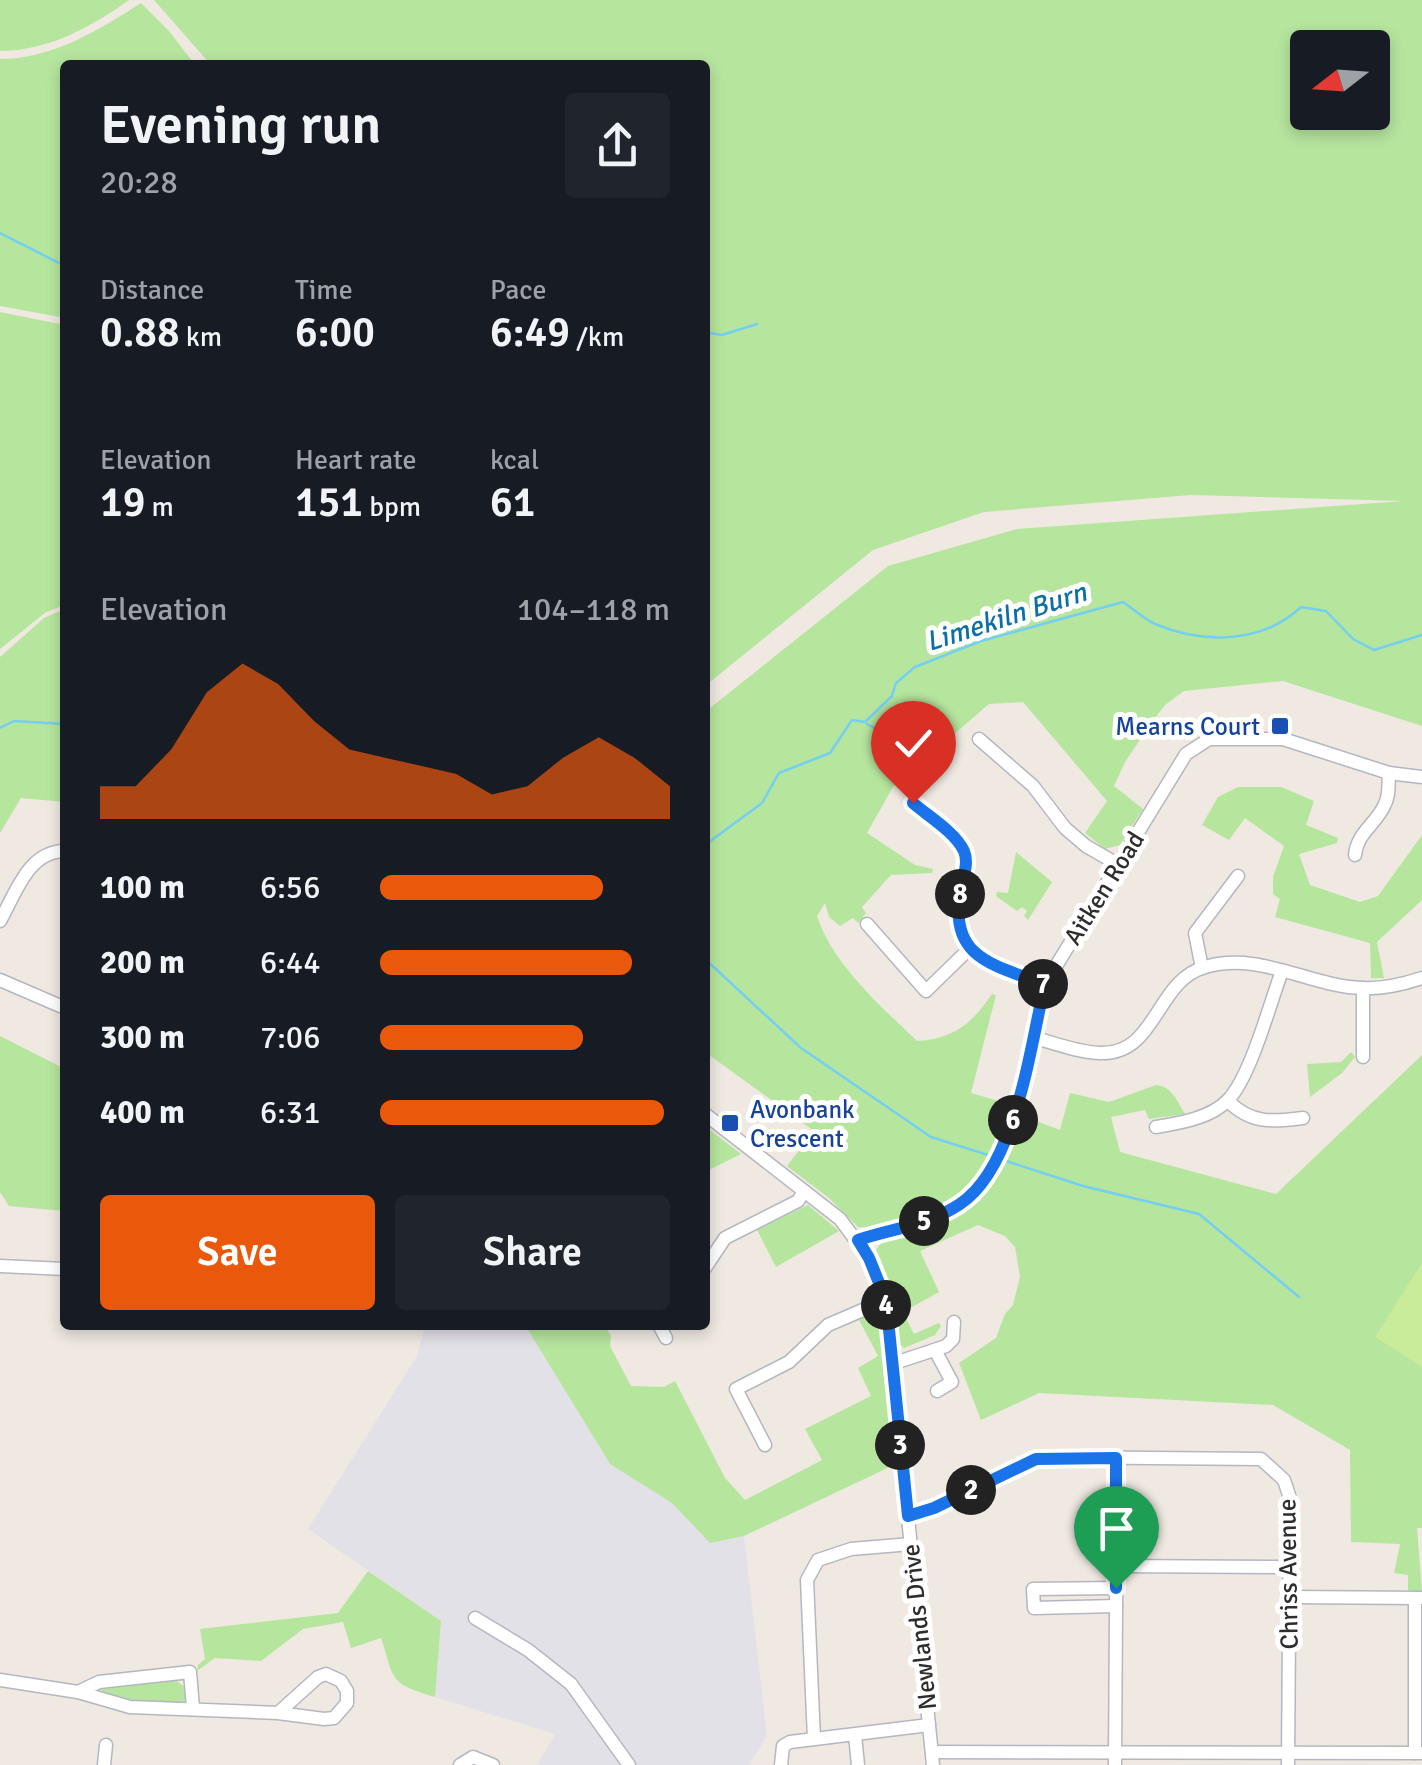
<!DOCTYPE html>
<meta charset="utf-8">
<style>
:root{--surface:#171b24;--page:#20242c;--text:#f1f3f6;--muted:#9ea1a6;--accent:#ea580c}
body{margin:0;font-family:Signika,sans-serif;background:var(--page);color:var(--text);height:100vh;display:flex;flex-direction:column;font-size:38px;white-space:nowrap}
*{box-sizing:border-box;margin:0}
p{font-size:32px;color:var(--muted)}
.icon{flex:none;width:55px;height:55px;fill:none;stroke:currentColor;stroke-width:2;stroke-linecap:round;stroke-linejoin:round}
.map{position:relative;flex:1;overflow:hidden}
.drawer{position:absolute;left:60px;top:60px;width:650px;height:1270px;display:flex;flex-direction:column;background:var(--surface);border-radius:10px;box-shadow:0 5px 15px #0003}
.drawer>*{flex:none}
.needle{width:65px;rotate:253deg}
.fabs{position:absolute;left:1290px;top:30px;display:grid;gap:20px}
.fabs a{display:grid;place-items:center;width:100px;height:100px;border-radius:10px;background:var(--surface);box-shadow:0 5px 15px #0003;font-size:50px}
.pin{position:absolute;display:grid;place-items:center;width:85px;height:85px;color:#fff;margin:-102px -42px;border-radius:50% 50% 50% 0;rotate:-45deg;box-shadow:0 0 10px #0007}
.pin .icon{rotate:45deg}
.km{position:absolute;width:50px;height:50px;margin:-25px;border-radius:50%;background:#222;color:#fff;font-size:28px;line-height:50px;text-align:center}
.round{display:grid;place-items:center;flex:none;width:105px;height:105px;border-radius:10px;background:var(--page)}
.head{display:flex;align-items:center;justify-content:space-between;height:170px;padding:0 40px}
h1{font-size:55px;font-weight:600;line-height:75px}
.stats{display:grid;grid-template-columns:repeat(3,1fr);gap:15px;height:170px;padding:10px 40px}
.stats div{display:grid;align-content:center}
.stats b{font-size:42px;font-weight:600}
.stats small{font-size:28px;font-weight:400}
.stats p{font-size:28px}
.chart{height:280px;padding:20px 40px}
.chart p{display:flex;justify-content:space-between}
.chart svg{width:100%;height:180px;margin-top:10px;fill:var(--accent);opacity:.7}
.cta{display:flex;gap:20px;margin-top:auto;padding:20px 40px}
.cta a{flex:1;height:115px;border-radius:10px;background:var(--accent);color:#fff;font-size:40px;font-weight:600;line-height:115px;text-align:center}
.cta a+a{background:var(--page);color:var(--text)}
ul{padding:0 40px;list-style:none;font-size:32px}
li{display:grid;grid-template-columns:160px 120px 1fr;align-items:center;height:75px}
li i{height:25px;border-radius:12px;background:var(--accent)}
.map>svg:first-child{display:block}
.industrial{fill:#e3e1e8}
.green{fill:#b6e59e;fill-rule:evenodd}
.pitch{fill:#c9ec9a}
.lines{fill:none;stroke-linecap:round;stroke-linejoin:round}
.stream{stroke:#75cff0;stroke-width:2.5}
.minor-casing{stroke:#b4b7c1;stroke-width:15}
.minor{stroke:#fff;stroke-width:12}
.route-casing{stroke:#fff;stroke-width:20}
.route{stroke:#1a73e8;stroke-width:12}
.transit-dot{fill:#1a4fb4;stroke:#fff;stroke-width:4}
.labels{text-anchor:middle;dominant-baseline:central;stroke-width:10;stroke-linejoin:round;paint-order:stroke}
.transit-label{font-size:25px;fill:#164399;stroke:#fff;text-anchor:end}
.street-label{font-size:25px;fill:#2e2e2e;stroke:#fff}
.water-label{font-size:28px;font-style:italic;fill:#0d6fa3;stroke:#fff}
</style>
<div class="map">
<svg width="1422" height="1765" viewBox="0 0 1422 1765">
<rect width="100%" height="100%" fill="#efe9e1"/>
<!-- industrial -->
<polygon class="industrial" points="425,1325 490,1325 500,1330 507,1325 525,1325 610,1464 672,1503 710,1542 744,1536 767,1736 749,1765 537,1765 555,1734 435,1697 441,1621 308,1529 417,1356"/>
<!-- green -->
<g class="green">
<path d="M0,0H129C91,27 48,51 0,51Z"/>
<path d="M154,0H1422V726L1283,681L1184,691L1165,705L1152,722L1125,762L1114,786L1143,809L1120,845L1105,849L1085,833L1107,801L1023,702L989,704L893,787L867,833L915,865L933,869L932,873L891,875L862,907L866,913L858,923L853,918L840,926L829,917L825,903L817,916C833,965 881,1006 917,1041C953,1039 972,1024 992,994L996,995L971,1093L1016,1106L1015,1113L1060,1130L1070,1093L1109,1102L1156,1085C1173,1087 1177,1101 1185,1114L1149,1119L1145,1110L1111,1117L1120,1152L1276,1194L1422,1055V1528H1417L1422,1591H1408V1575L1394,1573L1400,1544L1351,1542L1350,1450L1273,1405L1039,1393L981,1420L959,1363L996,1338L1005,1314L1013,1305L1020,1277L1015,1247L1005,1236L978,1225L920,1251L939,1292L903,1312L914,1334L939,1323L941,1326L935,1335L904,1348L898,1343L891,1296L875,1251L883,1241L948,1221L970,1207L980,1196L964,1192L923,1213L867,1228L858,1227L829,1198L787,1166L814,1131L705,1052V712L888,566L1017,529L1404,501L1191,495L984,512L873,550L705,686V65H211ZM1308,48H1372V112H1308Z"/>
<path d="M141,3L169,31L195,65H65V318L0,306V59C52,59 99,30 141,3Z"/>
<polygon points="0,312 65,325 65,605 46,612 0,649"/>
<polygon points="65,609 65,802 21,798 0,833 0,657 44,618"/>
<polygon points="1238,787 1281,787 1314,801 1306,825 1338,838 1337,843 1299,854 1310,885 1360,902 1378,896 1422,835 1422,900 1377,942 1384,978 1371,978 1370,943 1275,917 1280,899 1273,894 1273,877 1284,846 1245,818 1229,840 1202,825 1218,797"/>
<polygon points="1016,852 1052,882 1028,920 1024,916 1027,911 1022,907 1017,911 996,896 997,892 1008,893"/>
<polygon points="0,1036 65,1069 65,1211 9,1206 0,1192"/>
<polygon points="1351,1052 1355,1057 1342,1073 1310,1097 1307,1064 1341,1062"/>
<polygon points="710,1130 741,1154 705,1172 705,1135"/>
<polygon points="808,1205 839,1231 776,1267 757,1230"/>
<polygon points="866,1314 879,1325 896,1464 744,1536 710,1543 672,1503 610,1464 525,1325 605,1325 611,1336 610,1346 631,1386 664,1387 675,1381 725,1478 745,1500 822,1460 805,1429 871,1396 858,1368 878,1356 858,1318"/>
<path d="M368,1571L441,1621L435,1697C389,1683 395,1681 381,1638L351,1648L343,1622L303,1629L261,1661L215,1658L197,1671L198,1665L205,1659L200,1629L338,1613Z"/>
<path d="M173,1678L187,1689L188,1700C163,1711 121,1703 99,1689L100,1687Z"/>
</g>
<!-- pitch -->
<polygon class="pitch" points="1422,1263 1422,1367 1375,1337"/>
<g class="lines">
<!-- stream -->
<g class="stream">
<polyline points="0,233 65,266"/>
<polyline points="705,332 722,335 757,324"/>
<polyline points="867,724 902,742 936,743"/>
<polyline points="0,728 14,721 65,724"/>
<path d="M705,845L762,803L779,773L830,753L852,720L865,722L892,696L896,683L915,667L981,641L1123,602C1133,609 1144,619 1155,624C1203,644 1262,644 1301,607L1326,611L1353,639L1374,650L1422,635"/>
<polyline points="705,959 801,1048 931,1137 991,1156"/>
<polyline points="1006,1161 1083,1186 1199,1214 1299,1297"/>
</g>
<!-- minor casing -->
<g class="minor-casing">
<g id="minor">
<polyline points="979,739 1033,786 1065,828 1086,846 1119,865"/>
<path d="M913,803C929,816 955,832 963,851C969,863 963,876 961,889C947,957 992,965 1045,984"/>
<path d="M1355,855C1357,833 1375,825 1384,806C1390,796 1388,784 1389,773"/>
<path d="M0,921C16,893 28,851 65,851"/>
<polyline points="867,924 926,991 969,949"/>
<polyline points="1202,968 1195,933 1238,876"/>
<polyline points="0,980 65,1008"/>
<path d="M1032,1037C1054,1043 1077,1052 1099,1053C1157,1056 1155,981 1205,967C1260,951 1308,986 1362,988C1382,989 1404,984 1422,978"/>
<polyline points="1363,1057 1363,988"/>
<path d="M1228,1101C1251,1124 1273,1122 1303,1118"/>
<polyline points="705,1114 840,1219 869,1258 886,1300 933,1765"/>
<path d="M1156,1127C1180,1123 1211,1118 1228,1100C1251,1076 1270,1003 1282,971"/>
<polyline points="858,1240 941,1214 962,1203 985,1180 1002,1153 1012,1123 1045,984 1186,754 1209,739 1283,739 1389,773 1422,777"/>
<polyline points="0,1266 65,1269"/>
<polyline points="705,1268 725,1238 798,1201 804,1191"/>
<polyline points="659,1325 666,1338"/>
<polyline points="936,1352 952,1382 937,1391"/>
<polyline points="892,1364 946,1346 953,1339 954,1322"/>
<polyline points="765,1445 736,1389 789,1362 828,1325 886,1300"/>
<polyline points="908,1516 935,1508 1043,1457 1261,1459 1284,1480 1290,1498 1288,1765"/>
<polyline points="1116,1566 1289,1567"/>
<polyline points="1289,1597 1421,1598"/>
<polyline points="1415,1598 1415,1753"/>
<polyline points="1116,1606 1034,1608 1033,1589 1116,1588"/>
<polyline points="475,1618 528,1650 571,1684 629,1765"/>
<polyline points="0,1680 78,1692 130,1707 278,1713 324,1719 334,1718 347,1703 347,1691 341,1681 326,1674 318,1677 278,1713"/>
<polyline points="78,1692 99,1682 190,1672 193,1708"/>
<polyline points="855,1735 858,1765"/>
<polyline points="814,1739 807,1580 818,1560 851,1549 911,1544"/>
<polyline points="932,1752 1422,1753"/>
<polyline points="104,1765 106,1745"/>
<polyline points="460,1765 473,1757 493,1765"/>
<polyline points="781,1765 783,1746 790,1742 929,1725"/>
<polyline points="1115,1765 1117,1458"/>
</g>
</g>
<!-- minor -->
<use href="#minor" class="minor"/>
</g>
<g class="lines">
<!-- route casing -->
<g class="route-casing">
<path id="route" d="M913,803C928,816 955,832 964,851C969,863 963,877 961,889C947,957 992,965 1045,984C1030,1047 1016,1167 960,1204C929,1225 891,1229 858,1240L869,1258L886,1300L908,1516L934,1508L1036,1459L1116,1458V1588"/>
</g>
<!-- route -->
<use href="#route" class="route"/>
</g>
<!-- markers -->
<g class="transit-dot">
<rect x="1270" y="716" width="20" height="20" rx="5"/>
<rect x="720" y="1113" width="20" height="20" rx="5"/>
</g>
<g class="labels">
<!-- transit labels -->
<g class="transit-label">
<text x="1260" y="726">Mearns Court</text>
<text x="750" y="1109" text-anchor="start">Avonbank<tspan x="750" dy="29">Crescent</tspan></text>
</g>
<!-- street labels -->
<g class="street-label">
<text transform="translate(1104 888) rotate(-58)">Aitken Road</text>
<text transform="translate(1288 1574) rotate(-91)">Chriss Avenue</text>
<text transform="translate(919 1627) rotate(-96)">Newlands Drive</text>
</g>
<!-- water labels -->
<g class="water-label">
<text transform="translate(1006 617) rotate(-18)">Limekiln Burn</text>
</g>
</g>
</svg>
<div class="fabs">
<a><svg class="needle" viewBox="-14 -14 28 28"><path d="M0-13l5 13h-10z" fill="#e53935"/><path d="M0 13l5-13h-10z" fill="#9ea1a6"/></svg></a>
</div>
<div class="pin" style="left:1116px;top:1588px;background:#1e9e55"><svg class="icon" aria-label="arrive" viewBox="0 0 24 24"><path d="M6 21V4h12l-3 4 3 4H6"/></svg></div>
<div class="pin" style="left:913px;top:803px;background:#d93025"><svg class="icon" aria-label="check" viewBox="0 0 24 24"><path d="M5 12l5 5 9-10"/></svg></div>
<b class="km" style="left:971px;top:1490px">2</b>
<b class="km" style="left:900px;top:1445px">3</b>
<b class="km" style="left:886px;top:1305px">4</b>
<b class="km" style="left:924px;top:1221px">5</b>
<b class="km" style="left:1013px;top:1120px">6</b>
<b class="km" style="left:1043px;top:984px">7</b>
<b class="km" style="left:960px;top:894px">8</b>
<section class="drawer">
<div class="head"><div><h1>Evening run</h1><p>20:28</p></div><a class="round"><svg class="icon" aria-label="share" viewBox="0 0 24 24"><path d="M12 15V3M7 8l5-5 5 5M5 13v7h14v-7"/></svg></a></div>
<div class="stats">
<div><p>Distance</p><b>0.88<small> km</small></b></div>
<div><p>Time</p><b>6:00</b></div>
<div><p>Pace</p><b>6:49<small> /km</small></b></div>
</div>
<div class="stats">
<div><p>Elevation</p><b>19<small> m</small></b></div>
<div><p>Heart rate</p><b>151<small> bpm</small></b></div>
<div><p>kcal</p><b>61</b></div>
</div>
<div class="chart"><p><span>Elevation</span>104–118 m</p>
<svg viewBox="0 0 160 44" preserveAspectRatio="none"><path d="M0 44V36L10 36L20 27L30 13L40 6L50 11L60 20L70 27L80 29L90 31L100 33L110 38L120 36L130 29L140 24L150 29L160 36V44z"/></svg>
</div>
<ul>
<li><b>100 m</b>6:56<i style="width:77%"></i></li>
<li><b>200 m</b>6:44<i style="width:87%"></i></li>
<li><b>300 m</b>7:06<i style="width:70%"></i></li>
<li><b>400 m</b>6:31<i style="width:98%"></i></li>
</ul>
<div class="cta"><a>Save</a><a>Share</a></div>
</section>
</div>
